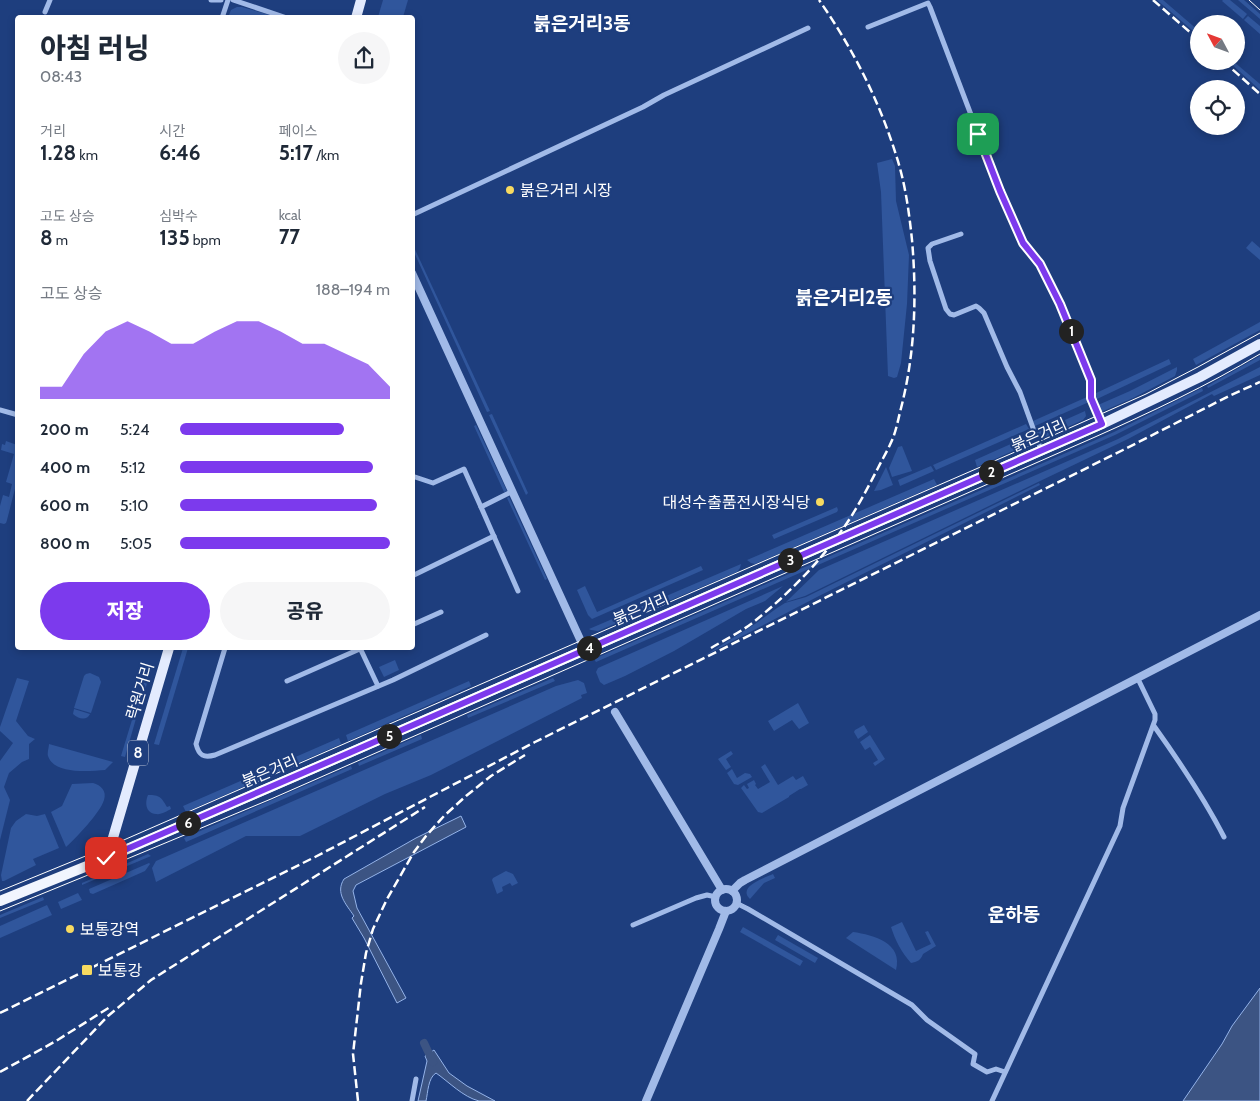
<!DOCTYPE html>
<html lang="ko">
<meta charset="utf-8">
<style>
:root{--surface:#fff;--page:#f6f6f7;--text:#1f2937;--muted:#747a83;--accent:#7c3aed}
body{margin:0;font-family:Cabin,"Noto Sans KR",sans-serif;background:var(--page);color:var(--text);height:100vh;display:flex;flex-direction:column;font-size:19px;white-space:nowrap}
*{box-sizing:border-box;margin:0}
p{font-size:16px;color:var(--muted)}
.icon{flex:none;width:28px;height:28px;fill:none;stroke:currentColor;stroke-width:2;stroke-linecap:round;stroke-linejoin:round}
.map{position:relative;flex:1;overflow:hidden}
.drawer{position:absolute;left:15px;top:15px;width:400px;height:635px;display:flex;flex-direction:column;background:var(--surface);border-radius:5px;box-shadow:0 2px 8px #0003}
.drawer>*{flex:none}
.needle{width:32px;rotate:311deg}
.tools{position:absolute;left:1190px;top:15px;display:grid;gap:10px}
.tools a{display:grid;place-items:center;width:55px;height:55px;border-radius:50%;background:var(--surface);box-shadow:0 2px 8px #0003;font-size:25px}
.pin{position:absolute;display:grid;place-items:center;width:42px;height:42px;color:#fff;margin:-21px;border-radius:10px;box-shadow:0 2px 8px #0006}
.km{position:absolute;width:25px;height:25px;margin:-12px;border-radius:50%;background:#222;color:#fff;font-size:14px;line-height:25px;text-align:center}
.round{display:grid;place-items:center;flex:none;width:52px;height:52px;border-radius:26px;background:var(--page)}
.overview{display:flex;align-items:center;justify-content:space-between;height:85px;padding:0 25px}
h1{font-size:28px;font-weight:800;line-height:38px}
.metrics{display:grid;grid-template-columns:repeat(3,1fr);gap:8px;height:85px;padding:5px 25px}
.metrics div{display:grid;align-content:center}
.metrics b{font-size:21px;font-weight:800}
.metrics small{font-size:14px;font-weight:400}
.metrics p{font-size:14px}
.chart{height:140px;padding:10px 25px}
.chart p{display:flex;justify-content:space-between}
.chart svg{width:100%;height:90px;margin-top:5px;fill:var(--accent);opacity:.7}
.primary-button{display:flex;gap:10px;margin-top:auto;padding:10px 25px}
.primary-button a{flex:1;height:58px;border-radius:30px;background:var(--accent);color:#fff;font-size:20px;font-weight:800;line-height:58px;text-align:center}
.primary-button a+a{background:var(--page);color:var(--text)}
ul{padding:0 25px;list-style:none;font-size:16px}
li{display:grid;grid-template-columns:80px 60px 1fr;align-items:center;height:38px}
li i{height:12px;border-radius:6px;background:var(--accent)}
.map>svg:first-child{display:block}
.green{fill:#30569c}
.water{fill:#3c5483;stroke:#94b3e9}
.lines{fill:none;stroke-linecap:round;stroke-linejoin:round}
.canal{stroke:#3c5483;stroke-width:8}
.minor{stroke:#a1bae8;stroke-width:5}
.tertiary{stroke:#a1bae8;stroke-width:8}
.primary{stroke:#e3ebfe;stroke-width:10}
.trunk{stroke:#f1f5fe;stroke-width:10}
.tram{stroke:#fff;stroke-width:1}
.rail{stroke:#fff;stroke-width:2.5;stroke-dasharray:9 4;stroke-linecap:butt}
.route-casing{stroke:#fff;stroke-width:10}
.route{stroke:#7c3aed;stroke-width:6}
.poi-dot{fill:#f7da60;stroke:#1e3e7e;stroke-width:2}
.labels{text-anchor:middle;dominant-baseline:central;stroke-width:4.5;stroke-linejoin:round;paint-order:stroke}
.shield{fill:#1e3e7e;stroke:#bcc5d8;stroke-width:1}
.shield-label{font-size:15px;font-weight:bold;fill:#fff}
.poi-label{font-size:16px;fill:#fff;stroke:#1e3e7e;text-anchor:start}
.street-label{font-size:16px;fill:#fff;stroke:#1e3e7e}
.quarter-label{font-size:19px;font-weight:bold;fill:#fff;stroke:#1e3e7e}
</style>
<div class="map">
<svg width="1260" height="1101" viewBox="0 0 1260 1101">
<rect width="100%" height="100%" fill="#1e3e7e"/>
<!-- green -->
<g class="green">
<polygon points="383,0 408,0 403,17 378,17"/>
<polygon points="1157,0 1163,0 1199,31 1199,36"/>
<polygon points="1223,0 1230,0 1247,14 1243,19 1222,1"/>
<polygon points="1238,0 1244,0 1260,14 1260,19"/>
<polygon points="237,7 242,7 277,17 239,17 229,15 231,10"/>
<polygon points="1248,16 1260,26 1260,34 1244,20"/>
<polygon points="1228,61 1233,61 1260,84 1260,90"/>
<polygon points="892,159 895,166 896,201 909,255 907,304 901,363 897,377 894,378 888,376 881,192 877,163"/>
<polygon points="1252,241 1260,248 1260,260 1246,248"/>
<polygon points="412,243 490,411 487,412 413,250"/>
<polygon points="1260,322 1260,330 1196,365 1193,359"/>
<polygon points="1260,356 1260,360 1208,388 1207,386"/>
<polygon points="1169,359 1171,364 1097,399 1094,394"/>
<polygon points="1177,367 1177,370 1175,376 1133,398 1101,412 1098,405 1130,391"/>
<polygon points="1260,367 1260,375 1214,396 1212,394 1128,439 1038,482 805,596 786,602 819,570 1118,439"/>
<polygon points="1202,388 1203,391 1115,435 596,662 594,659 1114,432"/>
<polygon points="1087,397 1089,402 1035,426 1033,421"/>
<polygon points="1085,411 1086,416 1083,420 1045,437 1042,437 1040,436 1038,432"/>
<polygon points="492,414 528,493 526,495 489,415"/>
<polygon points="1026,424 1029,429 936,470 933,465"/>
<polygon points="476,425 507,491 504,492 474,426"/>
<polygon points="1031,435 1032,440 1029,444 977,467 975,460"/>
<polygon points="6,441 17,445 17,481 7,520 6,523 4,524 0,523 0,506 3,495 9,497 12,484 6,482 14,454 1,450 2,444 5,445"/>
<polygon points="902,446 912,471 892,477 889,468 898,447"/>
<polygon points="931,466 934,471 900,486 898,480"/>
<polygon points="886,467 893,485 881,490 874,491"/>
<polygon points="934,479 937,485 755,564 751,563 747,560"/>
<polygon points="1039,483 1040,485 817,597 704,656 755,624 777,608 785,603 806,597"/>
<polygon points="509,497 547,579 545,580 507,498"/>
<polygon points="837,507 838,510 837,512 774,539 772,535"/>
<polygon points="741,564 740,568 737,572 598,631 591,630 589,629"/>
<polygon points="701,566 703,570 592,619 588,615 577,590 585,586 597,612"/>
<polygon points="783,586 765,601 746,609 674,651 625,676 604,685 600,682 596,672 598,668"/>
<polygon points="183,648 188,648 159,745 154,744"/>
<polygon points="395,660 399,670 384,677 379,667"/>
<polygon points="147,669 150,671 150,673 141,704 138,707 136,706"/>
<polygon points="90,673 99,677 101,682 91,713 74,708 84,676 86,674"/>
<polygon points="17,678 29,681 16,721 28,736 35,739 29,744 29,759 22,762 9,773 4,787 10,800 0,840 0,761 13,743 0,731 0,727"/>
<polygon points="553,678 555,681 468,718 467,715"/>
<polygon points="578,680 584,683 587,693 581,695 582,698 431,775 385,794 300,836 246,836 156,882 152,868 156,861 556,686"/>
<polygon points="469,681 471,686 348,741 346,735"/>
<polygon points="798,703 809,723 799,729 792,720 774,731 768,721"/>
<path d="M74,709L90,714C87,721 78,719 73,714Z"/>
<polygon points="135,710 137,715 125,757 121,756"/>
<polygon points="864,725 868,732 858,739 854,732 855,730"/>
<polygon points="421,735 422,739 359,766 358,763"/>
<polygon points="870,735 885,759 875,766 873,763 878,760 870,747 865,750 860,742"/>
<polygon points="339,738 341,744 186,812 183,806"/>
<path d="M49,744L113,762L105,770C90,771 54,775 48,756C47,753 49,747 49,744Z"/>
<polygon points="731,751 733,754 726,759 731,767 726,770 718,759"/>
<polygon points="765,764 778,785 793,776 796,780 803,776 808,785 801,789 800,789 789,796 789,797 762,813 758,812 741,788 744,785 747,789 749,788 747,784 754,780 756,784 755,785 758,789 770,782 761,767"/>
<polygon points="351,766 352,769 186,842 184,838"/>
<polygon points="732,769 737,778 745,773 750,774 752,777 738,785 734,784 727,773"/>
<path d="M93,783C101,785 107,791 104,800C100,813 76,838 66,847L51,812L62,806L72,784Z"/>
<path d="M148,795C160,795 161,797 167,807L170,806L171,809C167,811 161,815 156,814C145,813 145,802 148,795Z"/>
<polygon points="26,814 37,816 45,814 59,848 33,859 36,865 4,881 2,881 1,875 11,828 16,821"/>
<polygon points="148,854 151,856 82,885 82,883"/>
<polygon points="149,863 150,864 145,871 93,894 90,893 89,889"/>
<polygon points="506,871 513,874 518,883 512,886 510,883 502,887 503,891 497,894 492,880 493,878"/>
<path d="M773,874L775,878L764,883L750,899C737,887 764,878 773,874Z"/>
<polygon points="78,893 82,900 61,909 58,902"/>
<polygon points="43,897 44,900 0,918 0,915"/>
<polygon points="47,905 52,915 0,938 0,926"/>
<path d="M902,922L916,951L931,944L925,932L928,931L936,946L923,954C921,960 917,962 911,963C902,953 895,940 891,927Z"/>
<polygon points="743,927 803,961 800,966 740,932"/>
<path d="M853,932C874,935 903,943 896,970L846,938Z"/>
<polygon points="778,935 818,958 815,963 775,940"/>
</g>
<!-- water -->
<g class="water">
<path d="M461,816L466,827L356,885L353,891L357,908L406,998L397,1003L364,938L352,918L354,916C346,904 335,893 344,879L416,838Z"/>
<polygon points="1260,988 1260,1101 1183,1101 1222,1044 1232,1026"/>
<path d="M434,1050L449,1073L467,1086L495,1101C490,1101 484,1101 479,1101C463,1097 449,1082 436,1073C428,1078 428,1092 426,1101H418L427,1061L425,1056Z"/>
</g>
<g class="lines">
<!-- canal -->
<polyline class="canal" points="424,1043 433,1062"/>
<!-- minor -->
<g class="minor">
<polyline points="211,0 221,0"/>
<polyline points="233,0 287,18"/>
<polyline points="45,12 50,0"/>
<polyline points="222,18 228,0"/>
<polyline points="868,27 928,3 930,7 1000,191 1023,243 1040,264 1060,304 1091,380 1091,398 1102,424"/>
<polyline points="412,215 643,107 664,95 808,28"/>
<polyline points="961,234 932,244 928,248 930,261 946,309 950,314 954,315 976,306 979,308 984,313 1007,367 1020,392 1041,450"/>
<polyline points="0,410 18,415"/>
<polyline points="412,476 433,483 464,469 481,507"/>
<polyline points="513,491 481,507 518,591"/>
<polyline points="412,576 494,536"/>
<polyline points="412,625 441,612"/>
<path d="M225,648L196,744C199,756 204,758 215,755L393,680L486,635"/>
<polyline points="360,648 378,686"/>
<polyline points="287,681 362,648"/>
<path d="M1154,726C1179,761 1204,798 1224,837"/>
<polyline points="736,903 748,909 912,1005 927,1020 975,1054 973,1064 987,1072 996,1069 1005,1072"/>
<polyline points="633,925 696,898 707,895 716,897"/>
<polyline points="412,1101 416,1079"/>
<polyline points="992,1101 1120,826 1123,808 1155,720 1155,714 1138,679"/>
</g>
<!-- tertiary -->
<g class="tertiary">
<polyline points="412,273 585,650"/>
<polyline points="615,712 722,890"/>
<circle cx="726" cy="900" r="11"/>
<polyline points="732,891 740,883 745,880 1260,615"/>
<polyline points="646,1101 719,929 726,911"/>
</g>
<!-- primary -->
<g class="primary">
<polyline points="356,18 361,0"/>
<polyline points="107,858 349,753 1102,424 1200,377 1260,344"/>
<polyline points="107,858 169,648"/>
</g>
<!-- trunk -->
<polyline class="trunk" points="0,901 107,858"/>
<!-- tram -->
<g class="tram">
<polyline points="1249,0 1260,10"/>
<polyline points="0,891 110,846 495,678 1038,442 1146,394 1198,367 1260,333"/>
<path d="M0,911L110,866L271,799L1095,437C1151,412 1207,386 1260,354"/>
</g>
<!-- rail -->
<g class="rail">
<polyline points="1153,0 1199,40"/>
<polyline points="1223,61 1260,94"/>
<path d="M711,648C726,639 743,631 756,620C788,594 818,564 842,530C856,511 867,489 878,468C883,458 889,448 893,438C896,430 898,421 900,412C915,356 917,298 912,240C909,211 905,182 896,155C879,100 852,47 819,0"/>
<polyline points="0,1013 315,857 535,742 1123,450 1231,395 1260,382"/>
<polyline points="0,1072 56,1041 110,1007"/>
<polyline points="27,1101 108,1016 151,980 425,807"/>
<polyline points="358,1101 353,1054 361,983 366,953 373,929 387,899 414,852 426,836 444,816 466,796 491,776 525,755"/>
</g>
</g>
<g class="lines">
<!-- route casing -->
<g class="route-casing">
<polyline id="route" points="106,858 349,753 1102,424 1091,398 1091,380 1060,304 1040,264 1023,243 1000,191 978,134"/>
</g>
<!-- route -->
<use href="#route" class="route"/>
</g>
<!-- markers -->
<g class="poi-dot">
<circle cx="510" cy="190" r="5"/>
<circle cx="820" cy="502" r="5"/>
<circle cx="70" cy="929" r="5"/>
<rect x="81" y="964" width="12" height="12" rx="2.5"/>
</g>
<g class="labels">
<!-- shield labels -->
<rect class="shield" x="128" y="740.5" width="20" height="25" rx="4"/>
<g class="shield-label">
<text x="138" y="753">8</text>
</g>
<!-- poi labels -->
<g class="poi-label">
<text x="520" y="190">붉은거리 시장</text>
<text x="810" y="502" text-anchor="end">대성수출품전시장식당</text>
<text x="80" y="929">보통강역</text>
<text x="98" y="970">보통강</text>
</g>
<!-- street labels -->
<g class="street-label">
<text transform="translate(1039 435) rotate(-24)">붉은거리</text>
<text transform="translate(641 609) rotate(-23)">붉은거리</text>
<text transform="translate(140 691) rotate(-73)">락원거리</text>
<text transform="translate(270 771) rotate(-23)">붉은거리</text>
</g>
<!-- quarter labels -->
<g class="quarter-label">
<text x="582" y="23">붉은거리3동</text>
<text x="844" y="297">붉은거리2동</text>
<text x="1014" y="914">운하동</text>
</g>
</g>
</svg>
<div class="tools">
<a><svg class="needle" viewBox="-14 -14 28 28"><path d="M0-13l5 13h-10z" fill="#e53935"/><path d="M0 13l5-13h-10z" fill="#747a83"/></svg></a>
<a><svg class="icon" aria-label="locate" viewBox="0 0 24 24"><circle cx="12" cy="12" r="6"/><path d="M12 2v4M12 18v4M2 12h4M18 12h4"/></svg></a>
</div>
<div class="pin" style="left:978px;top:134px;background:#1e9e55"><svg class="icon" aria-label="arrive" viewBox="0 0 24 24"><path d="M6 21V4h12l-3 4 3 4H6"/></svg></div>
<div class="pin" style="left:106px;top:858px;background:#d93025"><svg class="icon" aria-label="check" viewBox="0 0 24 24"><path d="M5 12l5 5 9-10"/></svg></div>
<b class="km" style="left:1071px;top:331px">1</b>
<b class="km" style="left:991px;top:472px">2</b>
<b class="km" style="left:790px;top:560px">3</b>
<b class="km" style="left:589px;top:648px">4</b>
<b class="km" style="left:389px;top:736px">5</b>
<b class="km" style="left:188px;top:823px">6</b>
<section class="drawer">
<div class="overview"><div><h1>아침 러닝</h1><p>08:43</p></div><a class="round"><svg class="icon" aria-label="share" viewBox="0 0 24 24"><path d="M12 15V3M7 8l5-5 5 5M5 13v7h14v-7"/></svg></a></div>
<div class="metrics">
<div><p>거리</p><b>1.28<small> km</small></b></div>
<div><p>시간</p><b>6:46</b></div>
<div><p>페이스</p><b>5:17<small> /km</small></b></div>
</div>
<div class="metrics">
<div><p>고도 상승</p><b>8<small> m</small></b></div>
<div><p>심박수</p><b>135<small> bpm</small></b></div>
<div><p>kcal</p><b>77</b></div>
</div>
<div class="chart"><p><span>고도 상승</span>188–194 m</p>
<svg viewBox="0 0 160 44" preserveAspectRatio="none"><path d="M0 44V38L10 38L20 22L30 11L40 6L50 11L60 17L70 17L80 11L90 6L100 6L110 11L120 17L130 17L140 22L150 27L160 38V44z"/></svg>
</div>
<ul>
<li><b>200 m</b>5:24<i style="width:78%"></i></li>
<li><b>400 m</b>5:12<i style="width:92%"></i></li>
<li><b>600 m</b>5:10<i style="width:94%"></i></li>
<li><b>800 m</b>5:05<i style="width:100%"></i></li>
</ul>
<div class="primary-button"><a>저장</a><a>공유</a></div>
</section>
</div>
